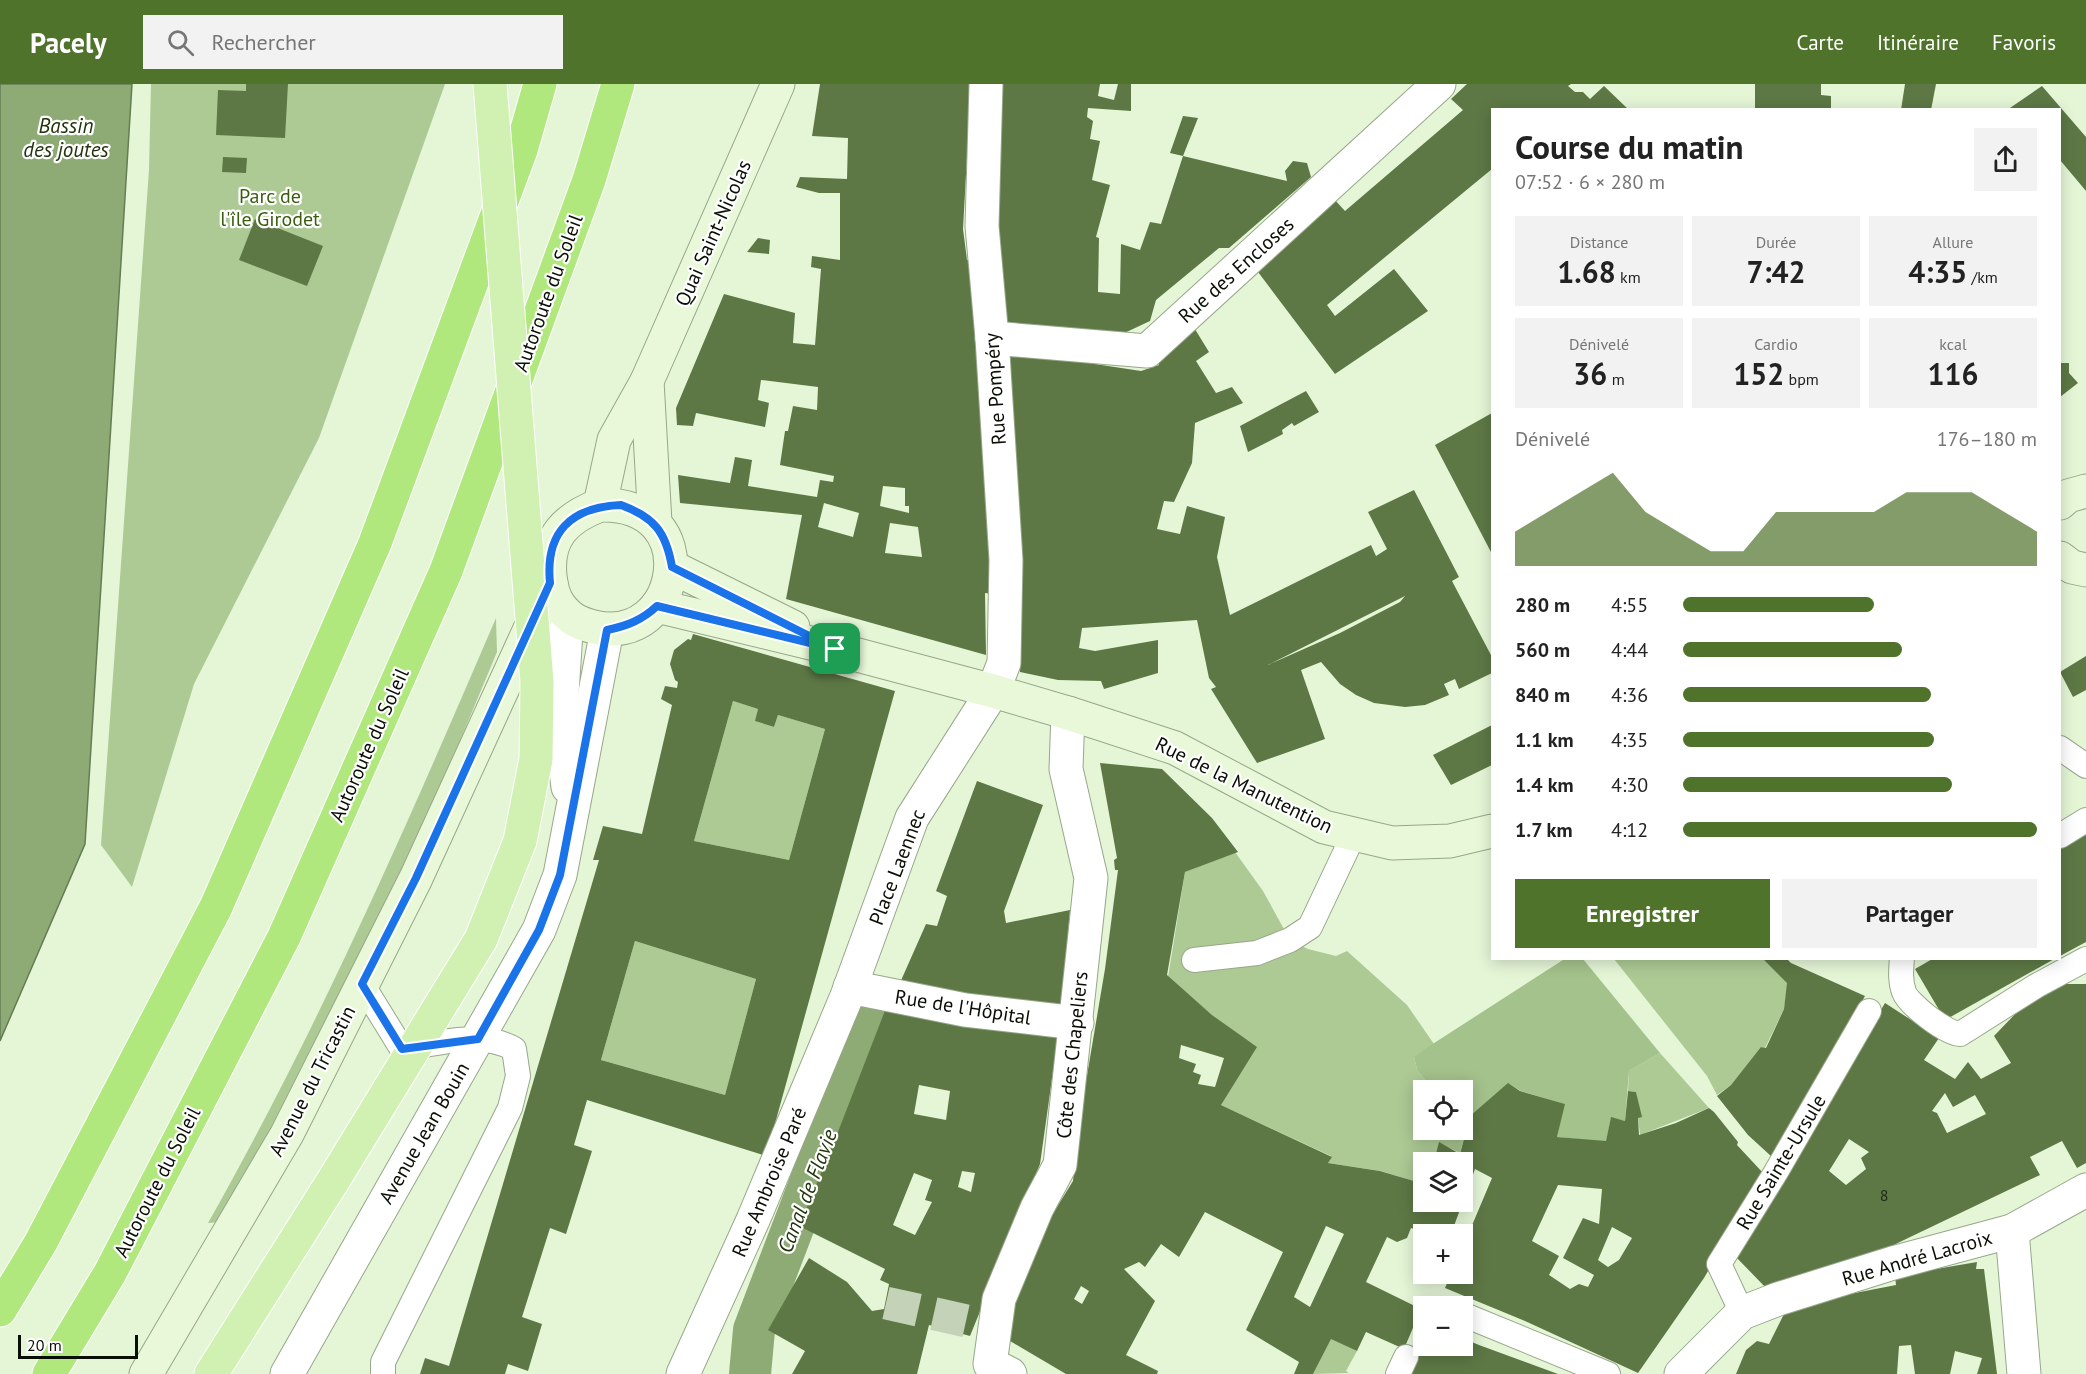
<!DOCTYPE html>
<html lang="fr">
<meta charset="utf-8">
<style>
:root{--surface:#fff;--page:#f2f2f2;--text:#222;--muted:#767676;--accent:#4f732b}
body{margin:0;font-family:"PT Sans",sans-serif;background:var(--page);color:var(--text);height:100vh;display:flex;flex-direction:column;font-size:22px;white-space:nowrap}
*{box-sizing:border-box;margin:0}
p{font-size:20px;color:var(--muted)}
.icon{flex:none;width:33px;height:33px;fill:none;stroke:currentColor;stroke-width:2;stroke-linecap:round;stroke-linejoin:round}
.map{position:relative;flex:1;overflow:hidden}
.sheet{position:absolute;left:1491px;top:24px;width:570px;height:852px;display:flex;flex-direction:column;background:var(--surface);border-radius:0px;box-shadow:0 3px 15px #0003}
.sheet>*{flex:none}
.buttons{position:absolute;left:1413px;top:996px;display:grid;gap:12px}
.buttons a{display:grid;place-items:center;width:60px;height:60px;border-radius:0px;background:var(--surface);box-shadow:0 3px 15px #0003;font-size:30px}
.scale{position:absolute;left:18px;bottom:15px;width:120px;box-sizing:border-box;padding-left:6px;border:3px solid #0a0f06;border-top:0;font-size:16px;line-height:21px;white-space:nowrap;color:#0a0f06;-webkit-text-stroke:4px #fff;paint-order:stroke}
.pin{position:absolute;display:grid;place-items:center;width:51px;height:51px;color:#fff;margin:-26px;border-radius:12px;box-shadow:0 3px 9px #0006}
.round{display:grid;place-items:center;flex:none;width:63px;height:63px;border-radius:0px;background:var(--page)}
.headline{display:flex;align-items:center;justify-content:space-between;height:102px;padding:0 24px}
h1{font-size:33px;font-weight:700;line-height:45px}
.metrics{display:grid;grid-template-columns:repeat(3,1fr);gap:9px;height:102px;padding:6px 24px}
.metrics div{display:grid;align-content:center;border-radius:0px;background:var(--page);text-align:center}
.metrics b{font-size:30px;font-weight:700}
.metrics small{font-size:16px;font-weight:400}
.metrics p{font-size:16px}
.chart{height:168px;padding:12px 24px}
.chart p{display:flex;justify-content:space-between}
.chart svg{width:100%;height:108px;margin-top:6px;fill:var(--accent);opacity:.7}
.action{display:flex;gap:12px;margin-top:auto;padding:12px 24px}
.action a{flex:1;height:69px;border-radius:0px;background:var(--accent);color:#fff;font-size:24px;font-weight:700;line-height:69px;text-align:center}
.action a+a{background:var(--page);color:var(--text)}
ul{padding:0 24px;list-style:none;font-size:20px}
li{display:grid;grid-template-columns:96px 72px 1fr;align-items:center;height:45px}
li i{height:15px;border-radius:8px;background:var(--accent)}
header{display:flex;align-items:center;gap:36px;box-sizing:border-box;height:84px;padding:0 30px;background:var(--accent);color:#fff}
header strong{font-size:28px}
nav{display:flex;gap:33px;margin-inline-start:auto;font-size:21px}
.search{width:420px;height:54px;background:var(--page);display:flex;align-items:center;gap:15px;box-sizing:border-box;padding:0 21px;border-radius:0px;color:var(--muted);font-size:22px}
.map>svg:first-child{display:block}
.green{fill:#adca95}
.forest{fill:#a4c28b}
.water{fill:#8eab75;stroke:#667c54;stroke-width:1.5}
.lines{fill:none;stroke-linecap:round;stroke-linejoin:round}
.canal{stroke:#8eab75;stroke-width:42}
.building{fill:#5d7845;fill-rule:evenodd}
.street-tunnel{stroke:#c4d3b8;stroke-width:33;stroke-dasharray:33 16;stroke-linecap:butt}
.lane-casing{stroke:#97a78a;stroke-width:26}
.street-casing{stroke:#97a78a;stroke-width:35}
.secondary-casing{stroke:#97a78a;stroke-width:35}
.primary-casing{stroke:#fff;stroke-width:35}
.highway-casing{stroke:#fff;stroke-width:35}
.lane{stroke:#fff;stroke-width:24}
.street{stroke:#fff;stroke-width:33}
.secondary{stroke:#e8f8d8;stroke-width:33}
.primary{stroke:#d0f1b2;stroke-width:33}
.highway{stroke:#b1e87e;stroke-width:33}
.primary-bridge-casing{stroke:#fff;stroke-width:35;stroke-linecap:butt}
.primary-bridge{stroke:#d0f1b2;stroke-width:33}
.route-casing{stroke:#fff;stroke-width:12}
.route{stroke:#1a73e8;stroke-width:8}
.labels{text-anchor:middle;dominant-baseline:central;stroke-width:4.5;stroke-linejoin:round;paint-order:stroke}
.number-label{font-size:16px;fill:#1f2916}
.park-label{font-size:20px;fill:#3a5d0d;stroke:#fff}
.street-label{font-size:20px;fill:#0a0f06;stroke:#fff}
.water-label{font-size:21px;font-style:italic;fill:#21340c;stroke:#fff}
</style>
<header>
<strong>Pacely</strong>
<div class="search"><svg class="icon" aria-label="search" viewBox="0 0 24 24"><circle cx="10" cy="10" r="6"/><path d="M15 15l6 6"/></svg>Rechercher</div>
<nav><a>Carte</a><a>Itinéraire</a><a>Favoris</a></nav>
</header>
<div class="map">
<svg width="2086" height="1290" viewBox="0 0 2086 1290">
<rect width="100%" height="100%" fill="#e5f6d7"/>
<!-- green -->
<g class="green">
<polygon points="151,0 445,0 319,354 194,600 132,803 101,761 149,86"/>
<path d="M496,534L497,568L439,707L366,867L222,1138L208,1139C318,945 408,739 496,534Z"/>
<polygon points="733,617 758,625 756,637 774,643 778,631 825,645 789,776 694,757"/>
<polygon points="1235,768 1263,807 1290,856 1308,865 1336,872 1347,867 1407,921 1434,960 1414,972 1417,986 1433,1006 1424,1006 1424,1046 1444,1046 1434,1078 1424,1078 1423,1100 1381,1087 1328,1079 1331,1072 1221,1021 1246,956 1212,931 1168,893 1185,788"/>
<polygon points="635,857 756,895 725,1011 601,976"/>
<polygon points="1614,875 1763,875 1788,899 1784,925 1765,964 1762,963 1731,1001 1717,1011 1707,992"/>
<polygon points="1660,969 1709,1024 1640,1051 1638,1033 1641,1033 1636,1008 1628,1007 1629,987"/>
<polygon points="1331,1254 1357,1267 1346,1287 1349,1289 1313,1290"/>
</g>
<!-- forest -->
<polygon class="forest" points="1566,874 1583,875 1660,969 1629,987 1625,1037 1611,1034 1606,1058 1557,1053 1564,1020 1521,1007 1509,1000 1470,1032 1460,1069 1439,1059 1444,1046 1462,1046 1462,1006 1433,1006 1417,986 1414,972"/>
<!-- water -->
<polygon class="water" points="0,0 132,0 85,760 0,957"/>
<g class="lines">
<!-- canal -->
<polyline class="canal" points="750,1290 754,1246 876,926"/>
</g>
<!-- building -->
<g class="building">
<polygon points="246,0 288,0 285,54 216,51 218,6 246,7"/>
<path d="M820,0H971L963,145L967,176L974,177L993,510L985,509L986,571L786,515L802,431L680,419L678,391L730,399L735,373L752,376L748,402L817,413L820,396L833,398L834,392L780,381L785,347H788L793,322L817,326L818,303L761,296L758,316L769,319L765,343L696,329L693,342L677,341L676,324L724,210L795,229L793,259L815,261L821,185L811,183L812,172L840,176V109H819L796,103L800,93L847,95L848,54L812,52ZM883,402L905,404V422H909V429L880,422ZM824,419L859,429L853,453L818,443ZM890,439L918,443L922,473L885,469Z"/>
<polygon points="1002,0 1100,0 1098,12 1114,16 1118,0 1131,0 1131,27 1088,24 1087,33 1093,37 1090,55 1100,57 1092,96 1110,101 1096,153 1099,154 1098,208 1120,210 1121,160 1140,166 1150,138 1161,140 1183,72 1287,97 1285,87 1293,77 1307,79 1311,93 1229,164 1219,164 1156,216 1150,237 1118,252 1005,243 996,138"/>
<polygon points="1467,0 1571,0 1568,2 1575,8 1583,8 1590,15 1604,2 1629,26 1492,26 1492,85 1327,221 1335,232 1394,185 1428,227 1335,290 1255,184 1334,115 1345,127 1463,26 1451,15"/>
<polygon points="1755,0 1821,0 1821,11 1831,12 1831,26 1755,26"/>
<polygon points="1905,0 1936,0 1931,26 1901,26"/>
<polygon points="2042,2 2086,53 2086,107 2060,76 2060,26 2007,26"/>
<polygon points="1183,32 1198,34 1183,72 1170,69"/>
<polygon points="223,73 247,74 246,89 222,88"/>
<polygon points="255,135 323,162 307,202 239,176"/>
<polygon points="758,154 770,156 769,170 747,168"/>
<path d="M1190,237L1209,268L1196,277L1216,309L1232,303L1243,319L1195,339L1192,379L1174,418L1164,417L1157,445L1180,450L1187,422L1225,433L1217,473L1230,531L1371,461L1376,472L1387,465L1368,428L1414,406L1459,493L1452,497L1492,573V589L1459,605L1455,595L1444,600L1449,611L1425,621L1405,623L1374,619L1356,611L1340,600L1321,578L1301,586L1325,655L1257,679L1211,605L1216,603L1209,594L1197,536L1082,544L1079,564L1095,567L1158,556V589L1104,605L1101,597L1058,596L1020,588L1021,537L1010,267L1141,287L1159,281L1156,275ZM1405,512L1400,518L1340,549L1268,581Z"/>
<polygon points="2060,279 2069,279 2069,289 2078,299 2060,313"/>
<polygon points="1306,307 1319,328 1294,342 1292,339 1282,346 1283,350 1248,368 1240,342"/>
<polygon points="1492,329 1492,470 1435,361"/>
<path d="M693,550L895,607L766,1072L587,1016L574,1061L592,1067L566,1150L550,1144L522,1233L542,1240L528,1287L508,1280L505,1290H420L425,1274L449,1282L599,776H593L603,742L642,750L672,621L661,615L665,602L677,604L678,598L675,596L670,580L674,566L688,555L691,556ZM733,617L758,625L755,637L774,643L778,631L825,645L789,776L694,757ZM635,857L756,895L725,1011L601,976Z"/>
<polygon points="2086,572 2086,606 2073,613 2060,588"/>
<polygon points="1492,641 1492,681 1451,701 1433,671"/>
<path d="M1100,679L1162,685L1212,734L1238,768L1185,788L1167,891L1212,931L1257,963L1221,1021L1332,1073L1328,1079L1380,1087L1424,1100V1118H1462V1078H1434L1439,1058L1460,1070L1470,1032L1508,999L1520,1007L1565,1020L1557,1053L1606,1057L1611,1033L1625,1037L1628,1007L1636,1008L1642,1033L1638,1034L1639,1051L1676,1039L1709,1024L1714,1028L1738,1058L1737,1061L1764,1090L1704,1194L1638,1289L1525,1237L1445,1204L1451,1190H1462V1165L1492,1094L1475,1085L1451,1150H1431L1411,1144L1407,1154L1397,1158L1387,1153L1366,1198L1421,1225L1404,1265L1366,1248L1357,1267L1331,1255L1313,1290H1294L1299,1278L1246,1246L1283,1168L1205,1128L1179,1173L1161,1160L1145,1183L1139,1178L1124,1185L1155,1217L1126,1271L1158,1287L1157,1290H1066L1010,1257L1012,1219L1044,1144L1073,1097L1078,1045L1105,885L1118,786H1115L1114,776L1117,774ZM1181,961L1224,974L1215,1003L1198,1000L1201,991L1193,988L1196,980L1179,974ZM1558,1101L1602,1105L1599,1140L1583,1134L1563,1174L1594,1191L1588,1203L1579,1200L1570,1205L1549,1191L1559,1172L1532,1157ZM1326,1142L1344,1150L1310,1223L1294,1213ZM1612,1143L1632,1154L1619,1176L1608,1183L1598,1176ZM1081,1202L1089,1207L1082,1220L1074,1215Z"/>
<polygon points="977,697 1043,721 1004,827 1006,839 1070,826 1062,921 899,901 926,840 937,842 947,812 936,807"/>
<polygon points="2086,746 2086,858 2060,872 2060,761"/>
<polygon points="1762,874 1786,874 1791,879 1865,912 1798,1033 1772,1073 1748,1051 1717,1012 1731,1001 1761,963 1766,964 1784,925 1787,899"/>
<polygon points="1934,874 2056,874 1945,936 1915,885"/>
<path d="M2044,900H2086V1079L2077,1084L2062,1057L2030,1073L2040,1091L1881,1167L1828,1182L1769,1207L1735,1172L1885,919L1939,954L1924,976L1955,995L1968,978L1981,995L2011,979L1994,952ZM1945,1009L1953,1023L1975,1011L1986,1030L1947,1049L1937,1029L1932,1027ZM1849,1055L1869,1068L1861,1074L1866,1085L1846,1101L1829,1087Z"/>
<path d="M886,924L1058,952L1040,1080L970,1252L929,1241L917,1290H792L805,1267L768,1246L809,1174L847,1198L872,1227L884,1225L889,1200L880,1196L885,1185L799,1142L836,1053ZM919,1001L950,1007L946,1036L914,1030ZM962,1087L975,1089L971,1108L958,1103ZM914,1089L932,1096L925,1116L932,1118L915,1151L893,1141Z"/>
<polygon points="1977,1178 1976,1185 1984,1185 1997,1290 1977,1290 1982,1274 1955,1267 1950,1290 1915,1290 1911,1261 1899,1262 1897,1290 1736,1290 1746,1266 1757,1257 1769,1260 1788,1222 1896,1201 1895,1192"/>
<polygon points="1462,1254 1479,1261 1558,1290 1410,1290 1422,1262 1462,1262"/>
</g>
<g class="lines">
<!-- street-tunnel -->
<polyline class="street-tunnel" points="886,1219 976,1239"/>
<!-- lane casing -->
<g class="lane-casing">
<g id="lane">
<polyline points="2060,664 2086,682"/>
<polyline points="2060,752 2086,736"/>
<path d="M1902,874C1901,886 1900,897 1904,908C1908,920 1947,950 1960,950L2036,902L2086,875"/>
<polyline points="1194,876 1257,869 1290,856 1310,843 1354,750"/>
<path d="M362,900L402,965C437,960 481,946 514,965L518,992L510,1024L383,1278V1290"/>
<polyline points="1742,1229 1719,1180 1776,1088 1869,927"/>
<polyline points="1462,1230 1608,1290"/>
<polyline points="1398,1290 1406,1273"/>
</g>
</g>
<!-- street casing -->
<g class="street-casing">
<g id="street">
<polyline points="992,254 1147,267 1439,0"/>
<polyline points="567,532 560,641 568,703"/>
<polyline points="850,903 965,926 1077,939"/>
<polyline points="2012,1147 2024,1290"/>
<polyline points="287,1290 539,846 560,791 607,546"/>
<polyline points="683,1290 753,1136 847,912 912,734 993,607 1004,579 1006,476 992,254 982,142 986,0"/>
<polyline points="1010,1290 990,1280 999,1215 1037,1124 1060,1081 1091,794 1066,685 1068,629"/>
<polyline points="1681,1290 1742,1229 1778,1215 1893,1179 2012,1147 2086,1106"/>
</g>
</g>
<!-- secondary casing -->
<g class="secondary-casing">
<g id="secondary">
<polyline points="647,297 655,439"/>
<polyline points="2060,419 2068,412 2086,407"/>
<polyline points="600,421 614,356 647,297 778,0"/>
<path d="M600,421C708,418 681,564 594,543C578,539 570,535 560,522C554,514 551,502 550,492C546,453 566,434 600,421Z"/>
<polyline points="2060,474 2072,483 2086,486"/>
<polyline points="672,483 793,543"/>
<polyline points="657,522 835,565 993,607 1068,629 1175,664 1324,743 1392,759 1450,757 1492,747"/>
<polyline points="146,1290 287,1050 416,794 551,499"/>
</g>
</g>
<!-- primary casing -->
<g class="primary-casing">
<polyline id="primary" points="211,1290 336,1092"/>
</g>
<!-- highway casing -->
<g class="highway-casing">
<g id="highway">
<polyline points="0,1226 41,1158 216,823 375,459 521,66 540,0"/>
<polyline points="49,1290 110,1189 284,853 446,487 589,96 618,0"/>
</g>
</g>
<!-- lane -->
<use href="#lane" class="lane"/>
<!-- street -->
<use href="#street" class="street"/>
<!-- secondary -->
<use href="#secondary" class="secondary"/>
<!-- primary -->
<use href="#primary" class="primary"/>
<!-- highway -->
<use href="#highway" class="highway"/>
<!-- primary-bridge casing -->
<g class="primary-bridge-casing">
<polyline id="primary-bridge" points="336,1092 481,855 520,757 536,675 537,598 490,0"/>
</g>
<!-- primary-bridge -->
<use href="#primary-bridge" class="primary-bridge"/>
</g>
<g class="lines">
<!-- route casing -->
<g class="route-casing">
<path id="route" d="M621,421C654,433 666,448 672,483L835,565L657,522C642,536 627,542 607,546L560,791L539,846L478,955L402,965L362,900L416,794L550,499C545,448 571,423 621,421Z"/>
</g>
<!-- route -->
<use href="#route" class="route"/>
</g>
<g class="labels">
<!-- number labels -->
<g class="number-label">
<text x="1884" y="1111">8</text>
</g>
<!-- park labels -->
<g class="park-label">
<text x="270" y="112">Parc de<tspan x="270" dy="23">l'île Girodet</tspan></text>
</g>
<!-- street labels -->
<g class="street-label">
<text transform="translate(713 149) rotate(-66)">Quai Saint-Nicolas</text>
<text transform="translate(1236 186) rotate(-42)">Rue des Encloses</text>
<text transform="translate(548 209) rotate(-70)">Autoroute du Soleil</text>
<text transform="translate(995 305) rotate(-94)">Rue Pompéry</text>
<text transform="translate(369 661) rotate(-66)">Autoroute du Soleil</text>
<text transform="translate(1244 701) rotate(26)">Rue de la Manutention</text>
<text transform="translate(897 783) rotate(-69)">Place Laennec</text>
<text transform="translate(963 923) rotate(9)">Rue de l'Hôpital</text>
<text transform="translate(1072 971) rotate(-84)">Côte des Chapeliers</text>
<text transform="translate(312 997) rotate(-63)">Avenue du Tricastin</text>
<text transform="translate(424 1049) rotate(-60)">Avenue Jean Bouin</text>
<text transform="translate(1781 1078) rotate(-59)">Rue Sainte-Ursule</text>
<text transform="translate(157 1098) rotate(-63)">Autoroute du Soleil</text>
<text transform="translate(769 1098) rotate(-67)">Rue Ambroise Paré</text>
<text transform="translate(1917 1174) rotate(-16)">Rue André Lacroix</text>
</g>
<!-- water labels -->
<g class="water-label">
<text x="66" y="41">Bassin<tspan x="66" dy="24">des joutes</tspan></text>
<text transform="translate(807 1107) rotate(-69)">Canal de Flavie</text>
</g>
</g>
</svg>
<div class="buttons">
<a><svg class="icon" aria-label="locate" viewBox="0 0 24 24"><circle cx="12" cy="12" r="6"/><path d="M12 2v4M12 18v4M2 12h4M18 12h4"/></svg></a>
<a><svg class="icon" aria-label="layers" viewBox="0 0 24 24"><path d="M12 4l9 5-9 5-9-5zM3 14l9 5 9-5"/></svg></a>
<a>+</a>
<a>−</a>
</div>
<div class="scale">20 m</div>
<div class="pin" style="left:835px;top:565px;background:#1e9e55"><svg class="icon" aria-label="arrive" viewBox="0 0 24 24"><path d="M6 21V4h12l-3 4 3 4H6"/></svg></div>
<section class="sheet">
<div class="headline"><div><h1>Course du matin</h1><p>07:52 · 6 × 280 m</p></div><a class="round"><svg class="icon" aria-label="share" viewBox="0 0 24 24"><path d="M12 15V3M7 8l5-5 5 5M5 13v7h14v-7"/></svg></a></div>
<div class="metrics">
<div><p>Distance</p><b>1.68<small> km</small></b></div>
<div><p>Durée</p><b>7:42</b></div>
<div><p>Allure</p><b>4:35<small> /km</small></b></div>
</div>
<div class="metrics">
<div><p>Dénivelé</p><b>36<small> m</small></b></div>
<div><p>Cardio</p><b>152<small> bpm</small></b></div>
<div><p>kcal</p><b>116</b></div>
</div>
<div class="chart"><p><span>Dénivelé</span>176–180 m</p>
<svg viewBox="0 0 160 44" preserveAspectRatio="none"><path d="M0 44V30L10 22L20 14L30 6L40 22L50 30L60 38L70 38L80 22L90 22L100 22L110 22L120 14L130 14L140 14L150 22L160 30V44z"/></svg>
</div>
<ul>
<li><b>280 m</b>4:55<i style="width:54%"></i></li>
<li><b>560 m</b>4:44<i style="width:62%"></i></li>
<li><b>840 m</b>4:36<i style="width:70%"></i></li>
<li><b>1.1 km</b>4:35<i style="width:71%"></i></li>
<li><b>1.4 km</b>4:30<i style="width:76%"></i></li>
<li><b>1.7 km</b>4:12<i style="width:100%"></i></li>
</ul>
<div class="action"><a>Enregistrer</a><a>Partager</a></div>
</section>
</div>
